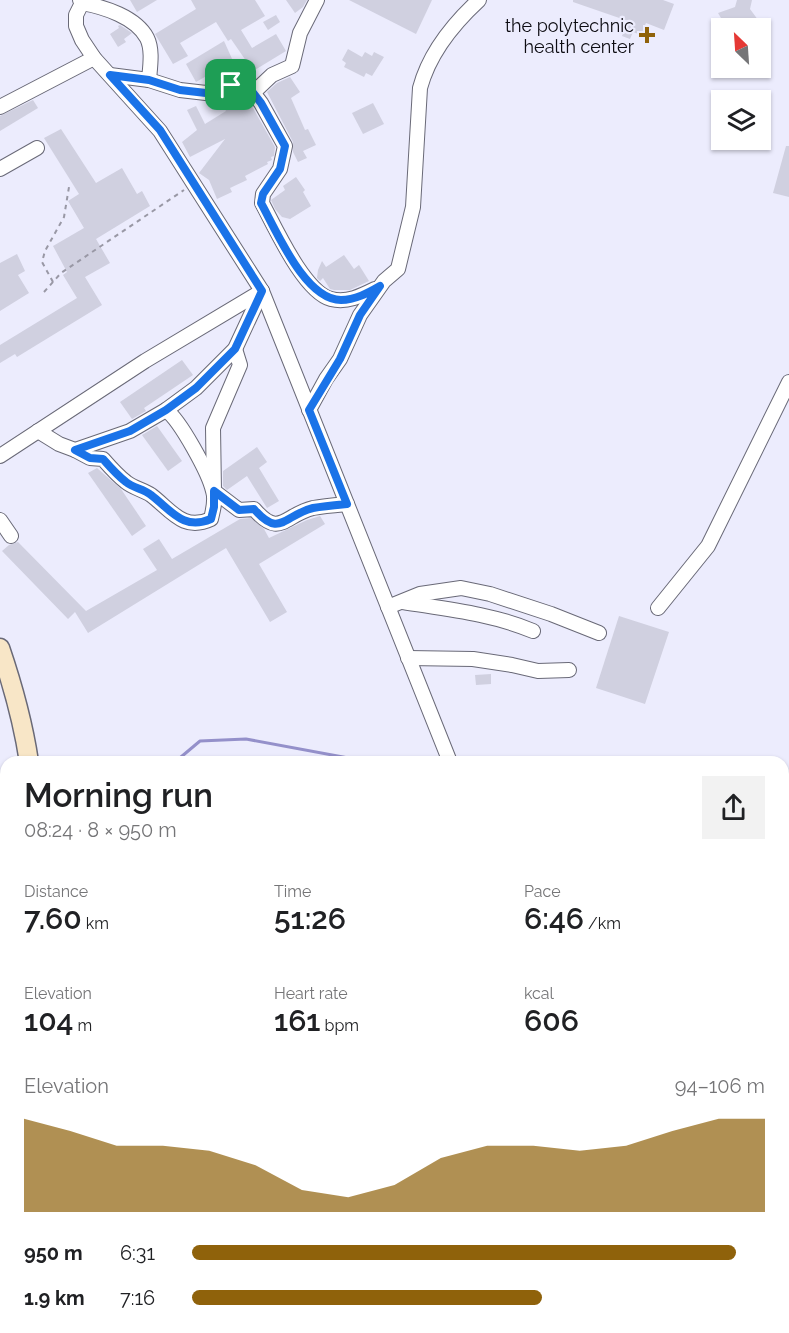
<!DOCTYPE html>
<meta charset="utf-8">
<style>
:root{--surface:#fff;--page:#f2f2f2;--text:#202124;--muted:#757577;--accent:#8f620b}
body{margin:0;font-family:Raleway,sans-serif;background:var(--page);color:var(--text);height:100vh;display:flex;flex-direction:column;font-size:22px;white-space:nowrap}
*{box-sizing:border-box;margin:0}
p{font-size:20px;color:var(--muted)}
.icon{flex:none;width:33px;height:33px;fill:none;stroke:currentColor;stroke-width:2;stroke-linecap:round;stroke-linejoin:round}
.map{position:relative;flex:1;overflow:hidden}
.sheet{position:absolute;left:0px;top:756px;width:789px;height:578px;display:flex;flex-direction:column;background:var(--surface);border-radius:18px 18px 0 0;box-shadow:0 2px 4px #0004}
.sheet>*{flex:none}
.needle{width:39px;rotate:335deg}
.fabs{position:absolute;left:711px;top:18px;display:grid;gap:12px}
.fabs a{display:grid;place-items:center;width:60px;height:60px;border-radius:0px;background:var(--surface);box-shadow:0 2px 4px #0004;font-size:30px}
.pin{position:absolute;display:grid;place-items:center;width:51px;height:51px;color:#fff;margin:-26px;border-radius:12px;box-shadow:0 3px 9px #0006}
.round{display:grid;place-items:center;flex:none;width:63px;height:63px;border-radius:0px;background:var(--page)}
.overview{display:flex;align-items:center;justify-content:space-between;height:102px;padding:0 24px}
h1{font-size:33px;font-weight:600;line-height:45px}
.figures{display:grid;grid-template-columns:repeat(3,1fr);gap:9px;height:102px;padding:6px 24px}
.figures div{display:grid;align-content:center}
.figures b{font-size:30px;font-weight:600}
.figures small{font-size:16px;font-weight:400}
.figures p{font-size:16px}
.chart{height:168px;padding:12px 24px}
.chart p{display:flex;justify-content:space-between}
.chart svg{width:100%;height:108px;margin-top:6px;fill:var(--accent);opacity:.7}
ul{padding:0 24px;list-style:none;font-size:20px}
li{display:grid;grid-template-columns:96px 72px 1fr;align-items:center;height:45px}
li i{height:15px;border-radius:8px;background:var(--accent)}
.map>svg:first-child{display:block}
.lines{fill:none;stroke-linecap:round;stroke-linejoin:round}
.stream{stroke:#9490ca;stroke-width:3}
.building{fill:#d0d0e0}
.service-casing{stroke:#696977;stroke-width:10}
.minor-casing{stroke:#696977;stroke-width:16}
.secondary-casing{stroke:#696977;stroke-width:21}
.path{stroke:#9998a5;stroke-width:2;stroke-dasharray:4.5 4.5;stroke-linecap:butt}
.service{stroke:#fff;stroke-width:7}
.minor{stroke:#fff;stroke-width:14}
.secondary{stroke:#f8e6c7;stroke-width:18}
.route-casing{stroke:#fff;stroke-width:12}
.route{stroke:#1a73e8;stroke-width:8}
.poi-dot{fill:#8f620b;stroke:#ececfd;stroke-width:2}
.labels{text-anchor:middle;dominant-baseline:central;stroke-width:4.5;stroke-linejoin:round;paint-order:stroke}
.poi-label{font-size:18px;fill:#0d0c12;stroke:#ececfd;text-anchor:end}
</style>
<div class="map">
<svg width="789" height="1333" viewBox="0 0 789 1333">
<rect width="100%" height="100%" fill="#ececfd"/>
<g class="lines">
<!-- stream -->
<g class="stream">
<polyline points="175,762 200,741 246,739 370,762"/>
<polyline points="0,780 6,779"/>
<polyline points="783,893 789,889"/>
<polyline points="783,929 789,932"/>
</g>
</g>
<!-- building -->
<g class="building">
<polygon points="130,0 157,0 137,12"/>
<polygon points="191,0 255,0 265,16 241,30 252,48 276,34 286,51 253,71 231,39 228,41 216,22 180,43 188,56 173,64 155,34 196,9"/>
<polygon points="286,0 307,0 303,7 295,13"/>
<polygon points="349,0 432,0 416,34"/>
<polygon points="573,0 663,0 674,4 664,30 646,23 641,35 633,32 630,39 622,36 628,21 573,2"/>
<polygon points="737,0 752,0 750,9 761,24 755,28 727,28 718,13 735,7"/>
<polygon points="276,15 280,22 268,30 263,22"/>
<polygon points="120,25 132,33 124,39 126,42 118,47 110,34 119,28 118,26"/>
<polygon points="224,41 233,61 196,82 186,64"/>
<polygon points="348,49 362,57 365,52 372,56 374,52 384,57 372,76 366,73 364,77 344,67 346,63 342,60"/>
<polygon points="290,77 300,92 291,98 305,130 308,129 316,145 303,151 307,158 298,162 293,152 293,142 267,92 277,83"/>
<polygon points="241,91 253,108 275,147 274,156 271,157 272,160 267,162 268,164 245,176 247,180 230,188 232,192 217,199 209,180 199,173 225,139 190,157 182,142 197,130 187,110 196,106 205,124 226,111 220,98"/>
<polygon points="33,100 38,108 0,131 0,116"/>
<polygon points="373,103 384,124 363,134 352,113"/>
<polygon points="61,129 96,183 122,168 137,194 142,191 150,206 96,239 110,263 85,277 102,305 17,357 15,354 0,363 0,345 77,298 63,275 67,272 53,246 84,228 68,201 79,194 44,138"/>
<polygon points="786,146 789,146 789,197 773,193"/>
<polygon points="296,177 305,190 303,192 311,206 290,219 282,217 275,209 271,200 285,190 283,186"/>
<polygon points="17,254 25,271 18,275 29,293 0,311 0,263"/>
<polygon points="344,255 354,269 359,265 369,281 350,290 334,290 330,289 323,278 320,281 317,278 318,270 322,261 326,267"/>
<polygon points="182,360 193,375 144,408 146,411 132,419 120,402"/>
<polygon points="157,426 182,461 168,471 142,435"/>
<polygon points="257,447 267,462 259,468 279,501 267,508 247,476 227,490 223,486 223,471"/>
<polygon points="97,468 121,489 146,526 132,536 88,473"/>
<polygon points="320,516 325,524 259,564 287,612 270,622 226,548 88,633 75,612 68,619 2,551 9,545 18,542 86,611 157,570 143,549 159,539 172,559 240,519 251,518 264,529 269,538 307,520"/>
<polygon points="619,616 669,632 645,704 596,688"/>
<polygon points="491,674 491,684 476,685 475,675"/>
</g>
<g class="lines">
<!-- service casing -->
<g class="service-casing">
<polyline id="service" points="0,1092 6,1092"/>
</g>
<!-- minor casing -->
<g class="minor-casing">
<g id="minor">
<path d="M80,0L82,3C104,7 136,17 147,38C153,50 150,67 149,80"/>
<path d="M110,75L149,80L180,90L206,93L244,81L261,103L285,146L280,169L263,194L262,203C275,227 304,292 331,299C347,303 361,296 375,289"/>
<polyline points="253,93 272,75 292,66 300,33 317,0"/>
<polyline points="0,107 94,58"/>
<polyline points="0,169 37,148"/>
<polyline points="262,291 450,762"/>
<path d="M235,349L240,365L213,428L214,491L239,510L254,509C280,539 284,515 313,508C324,506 336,505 347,504"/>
<path d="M309,410L326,379L340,359L360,315L384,281L398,269L413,207L420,88C429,54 453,24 479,0"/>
<polyline points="38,431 59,444 75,450 130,431 166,410 196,388 235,349 262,291"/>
<path d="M75,450L90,458L103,459C110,467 118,476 126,482C133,488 144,490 151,495C171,510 183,532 211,519C213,510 216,500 213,491C209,473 180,420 166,410"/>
<polyline points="0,456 145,361 262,291 160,131 94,58 82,40 76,26 76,15 82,3 87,0"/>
<polyline points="0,520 11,536"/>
<path d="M403,602C446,609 493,614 533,631"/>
<polyline points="388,607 420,594 461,588 490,594 551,614 599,633"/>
<polyline points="658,608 708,546 789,382"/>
<polyline points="408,658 473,659 512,665 538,671 569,670"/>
<polyline points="783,1119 787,1137 783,1149"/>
<polyline points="268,1333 281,1328"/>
</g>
</g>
<!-- secondary casing -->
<g class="secondary-casing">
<g id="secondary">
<path d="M0,648C13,686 23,722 29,762"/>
<polyline points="0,1004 6,961"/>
</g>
</g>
<!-- path -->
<g class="path">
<polyline points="53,282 42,262 45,251 64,217 69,187"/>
<polyline points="44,292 61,273 184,190"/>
</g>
<!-- service -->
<use href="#service" class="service"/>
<!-- minor -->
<use href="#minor" class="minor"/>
<!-- secondary -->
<use href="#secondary" class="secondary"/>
</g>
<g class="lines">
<!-- route casing -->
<g class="route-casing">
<path id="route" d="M110,75L149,80L180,90L206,93L244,81L261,103L285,146L280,169L263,194L261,203C276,230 305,300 341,300C355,300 368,293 380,286L360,315L340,359L309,410L347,504C336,505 324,506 313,508C284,515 280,539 254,509L239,510L214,491V507L211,519C183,531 171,510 151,495C144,489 133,488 126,482C118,476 110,467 103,459L90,458L75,450L130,431L166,410L196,388L235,349L262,291L160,130Z"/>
</g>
<!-- route -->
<use href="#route" class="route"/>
</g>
<!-- markers -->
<path class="poi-dot" d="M644 26h6v6h6v6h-6v6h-6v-6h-6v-6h6z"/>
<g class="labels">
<!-- poi labels -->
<g class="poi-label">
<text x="634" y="25">the polytechnic<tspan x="634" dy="21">health center</tspan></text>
</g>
</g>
</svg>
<div class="fabs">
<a><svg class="needle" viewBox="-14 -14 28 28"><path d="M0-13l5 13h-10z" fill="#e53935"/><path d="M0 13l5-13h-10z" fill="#757577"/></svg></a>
<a><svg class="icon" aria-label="layers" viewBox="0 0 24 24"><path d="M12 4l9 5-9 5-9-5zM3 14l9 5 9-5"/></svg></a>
</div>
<div class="pin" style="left:231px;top:85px;background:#1e9e55"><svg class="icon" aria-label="arrive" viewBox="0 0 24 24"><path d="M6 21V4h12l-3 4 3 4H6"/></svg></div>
<section class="sheet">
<div class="overview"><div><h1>Morning run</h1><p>08:24 · 8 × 950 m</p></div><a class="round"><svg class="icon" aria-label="share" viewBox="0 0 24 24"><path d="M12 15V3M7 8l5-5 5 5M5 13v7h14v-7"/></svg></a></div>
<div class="figures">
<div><p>Distance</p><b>7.60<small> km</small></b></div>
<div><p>Time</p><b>51:26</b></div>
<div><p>Pace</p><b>6:46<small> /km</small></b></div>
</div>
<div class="figures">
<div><p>Elevation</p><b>104<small> m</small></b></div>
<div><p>Heart rate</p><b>161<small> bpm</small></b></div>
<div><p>kcal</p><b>606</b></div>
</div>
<div class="chart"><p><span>Elevation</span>94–106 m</p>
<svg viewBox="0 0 160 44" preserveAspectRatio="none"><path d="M0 44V6L10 11L20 17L30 17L40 19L50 25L60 35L70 38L80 33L90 22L100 17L110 17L120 19L130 17L140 11L150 6L160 6V44z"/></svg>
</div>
<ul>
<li><b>950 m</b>6:31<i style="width:95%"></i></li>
<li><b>1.9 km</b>7:16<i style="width:61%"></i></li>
</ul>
</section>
</div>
